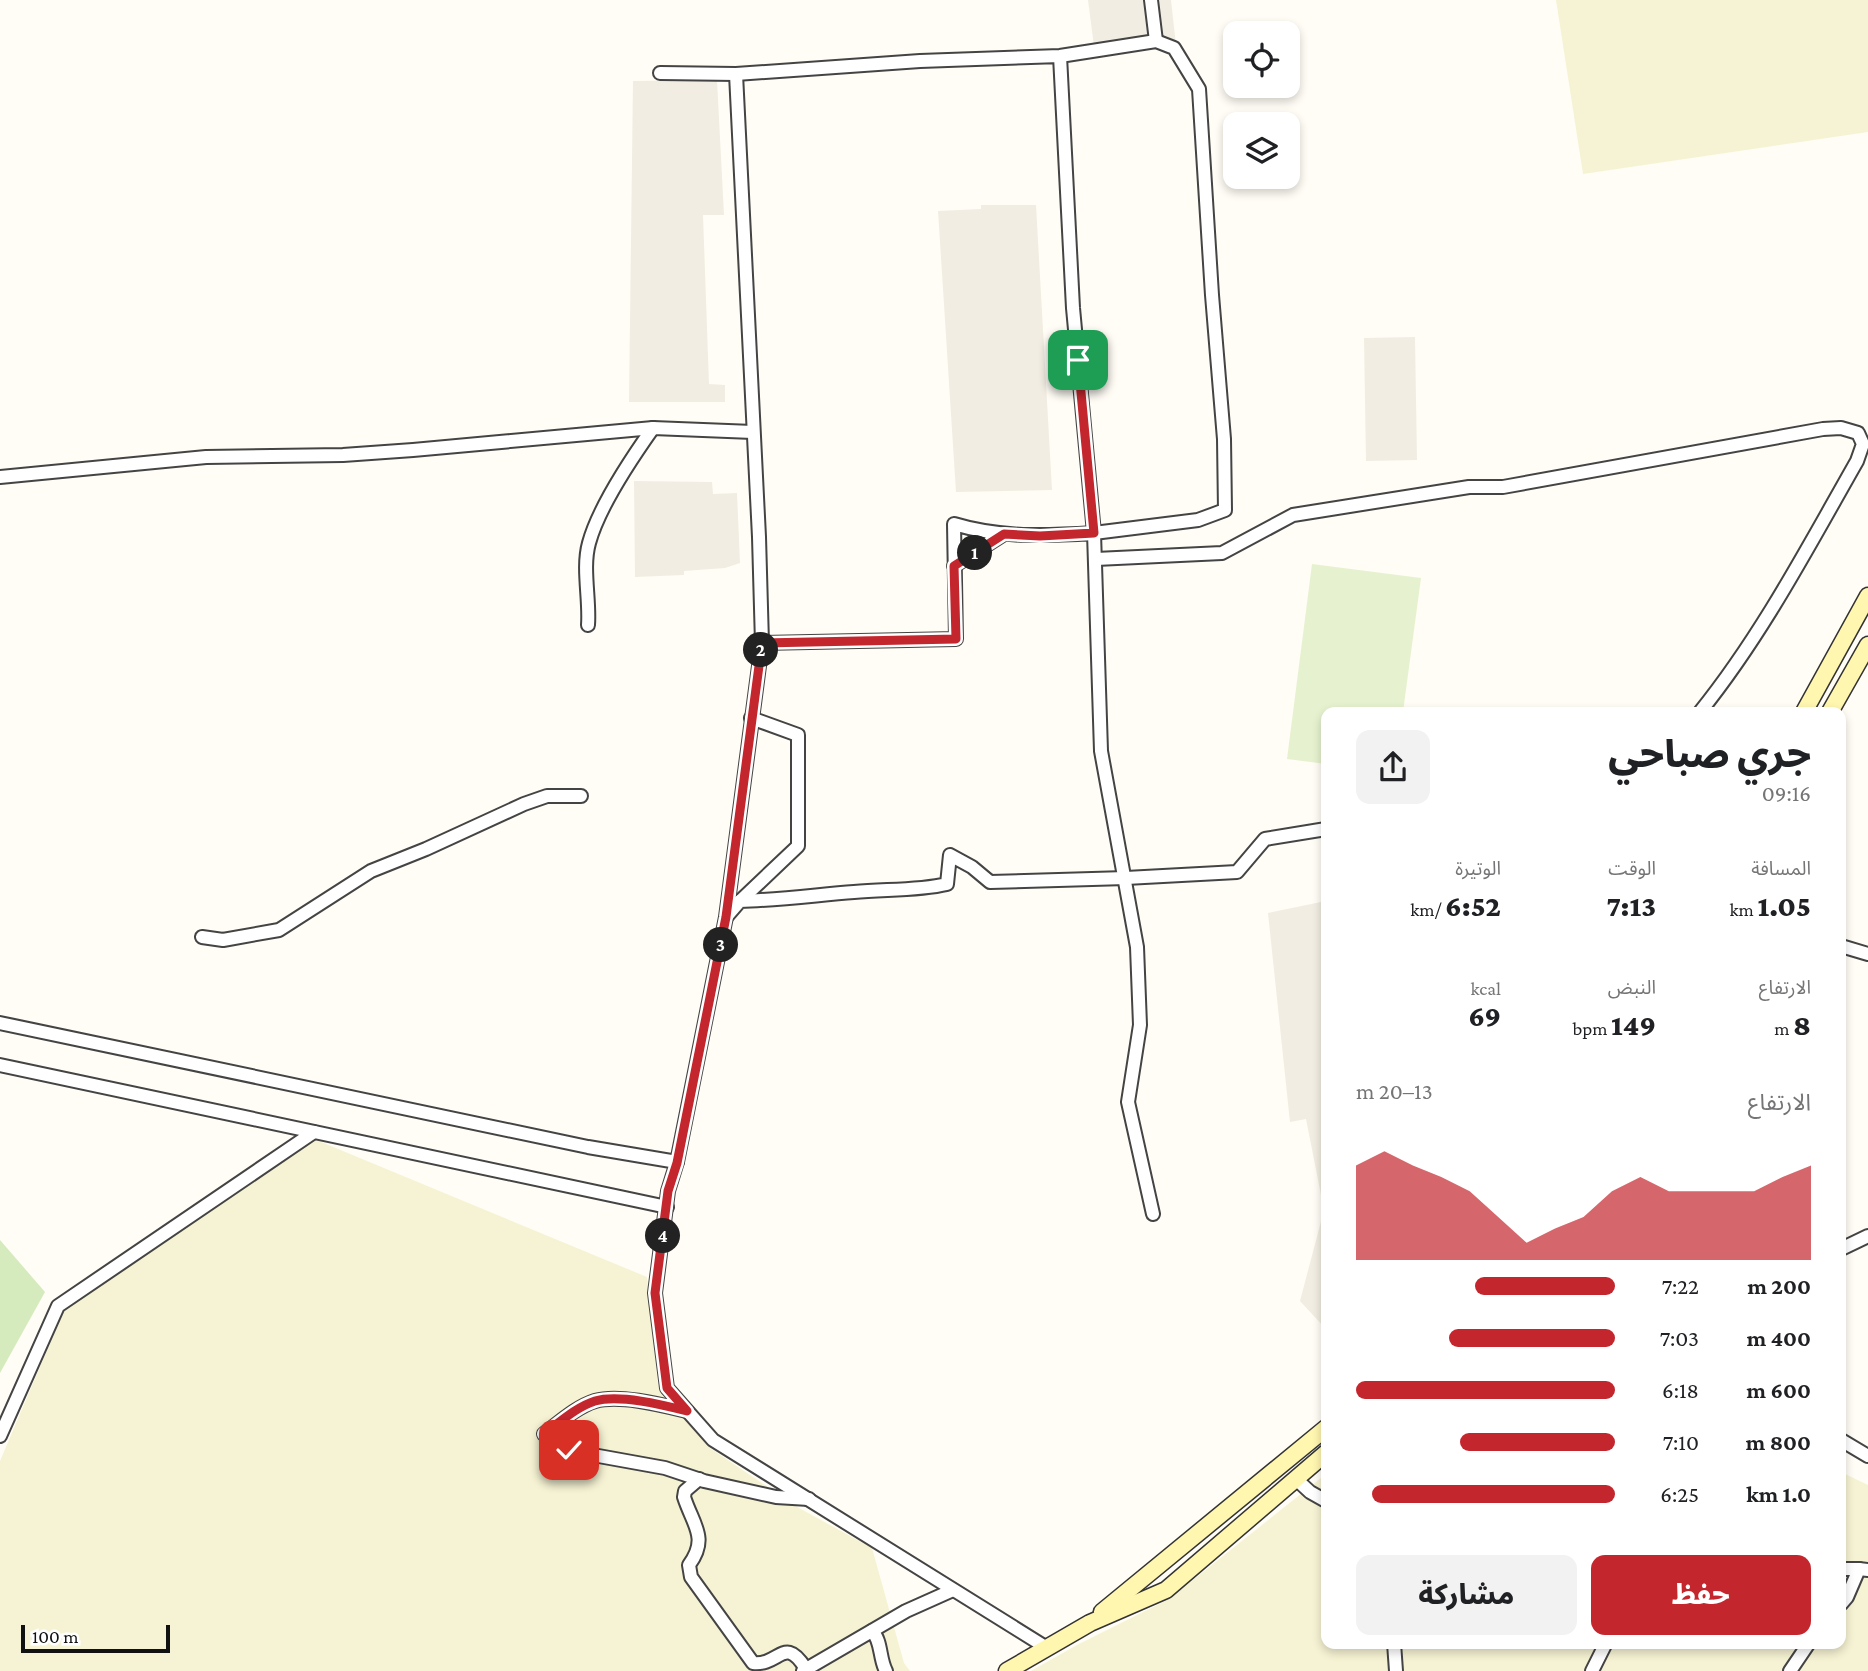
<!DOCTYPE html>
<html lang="ar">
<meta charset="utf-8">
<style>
:root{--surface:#fff;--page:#f2f2f2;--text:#202124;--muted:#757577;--accent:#c4262e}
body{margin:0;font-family:"Crimson Pro","Noto Sans Arabic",serif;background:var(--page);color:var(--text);direction:rtl;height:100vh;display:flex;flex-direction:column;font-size:26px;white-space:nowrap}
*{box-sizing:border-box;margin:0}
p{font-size:23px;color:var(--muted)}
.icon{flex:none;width:38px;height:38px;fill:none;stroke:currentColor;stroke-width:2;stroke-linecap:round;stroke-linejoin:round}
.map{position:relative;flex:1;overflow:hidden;direction:ltr}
.drawer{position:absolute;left:1321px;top:707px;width:525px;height:942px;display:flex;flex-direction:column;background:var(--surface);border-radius:14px;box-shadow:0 4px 10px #0003;direction:rtl}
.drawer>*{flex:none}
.buttons{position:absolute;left:1223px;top:21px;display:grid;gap:14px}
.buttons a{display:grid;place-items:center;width:77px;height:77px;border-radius:14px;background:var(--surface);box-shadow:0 4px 10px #0003;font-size:35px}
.scale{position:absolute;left:21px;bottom:18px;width:149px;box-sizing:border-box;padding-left:7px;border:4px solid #111;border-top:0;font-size:19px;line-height:24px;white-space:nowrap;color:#111;-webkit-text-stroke:5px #fff;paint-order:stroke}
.pin{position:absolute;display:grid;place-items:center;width:60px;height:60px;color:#fff;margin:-30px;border-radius:14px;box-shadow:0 4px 10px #0006}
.km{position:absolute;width:35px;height:35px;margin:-18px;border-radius:50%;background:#222;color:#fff;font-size:19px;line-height:35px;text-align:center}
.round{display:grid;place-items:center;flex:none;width:74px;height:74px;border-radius:14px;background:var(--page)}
.headline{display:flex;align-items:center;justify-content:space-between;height:119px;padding:0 35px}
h1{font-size:38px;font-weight:800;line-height:52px}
.metrics{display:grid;grid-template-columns:repeat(3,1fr);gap:10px;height:119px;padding:7px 35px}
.metrics div{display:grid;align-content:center}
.metrics b{font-size:30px;font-weight:800}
.metrics small{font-size:19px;font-weight:400}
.metrics p{font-size:19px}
.chart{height:196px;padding:14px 35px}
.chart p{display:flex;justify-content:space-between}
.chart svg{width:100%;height:126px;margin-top:7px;fill:var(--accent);opacity:.7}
.button{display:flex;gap:14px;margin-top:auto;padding:14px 35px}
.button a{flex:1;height:80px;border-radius:14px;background:var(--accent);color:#fff;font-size:28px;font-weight:800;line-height:80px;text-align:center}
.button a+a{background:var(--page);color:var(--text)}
ul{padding:0 35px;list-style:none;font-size:23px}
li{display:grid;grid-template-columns:112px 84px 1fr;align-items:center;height:52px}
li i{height:18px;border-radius:9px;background:var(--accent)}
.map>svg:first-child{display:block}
.farmland{fill:#f6f3d4}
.green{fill:#d5ebbd}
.pitch{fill:#e6f2cf}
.plaza{fill:#f1ede2}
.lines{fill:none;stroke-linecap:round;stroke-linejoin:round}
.minor-casing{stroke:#444;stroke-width:16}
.secondary-casing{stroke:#333;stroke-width:19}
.minor{stroke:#fff;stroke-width:12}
.secondary{stroke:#fff6b0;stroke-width:16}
.route-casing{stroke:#fff;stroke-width:14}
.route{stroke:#c4262e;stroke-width:9}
</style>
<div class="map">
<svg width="1868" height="1671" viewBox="0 0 1868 1671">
<rect width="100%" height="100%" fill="#fffdf5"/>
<!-- farmland -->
<g class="farmland">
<polygon points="1556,0 1868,0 1868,132 1583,174"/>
<polygon points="314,1139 647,1277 658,1385 710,1448 799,1508 872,1548 904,1663 910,1671 0,1671 0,1461 64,1310"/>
<polygon points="1841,1472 1868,1485 1868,1671 1031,1671 1077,1645 1169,1599 1326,1474 1326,1643 1841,1643"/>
</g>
<!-- green -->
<polygon class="green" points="0,1240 45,1292 0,1373"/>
<!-- pitch -->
<polygon class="pitch" points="1312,564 1421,578 1403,712 1326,712 1326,764 1287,759"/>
<!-- plaza -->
<g class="plaza">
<polygon points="1088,0 1171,0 1176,45 1095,54"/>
<polygon points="717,80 724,215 703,215 709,384 725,385 725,402 629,402 633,81"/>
<polygon points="981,205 1036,205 1052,490 956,492 938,211 981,209"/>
<polygon points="1415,337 1417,460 1366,461 1364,338"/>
<polygon points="634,481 712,482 713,494 737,493 740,563 725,568 684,571 684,575 635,577"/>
<polygon points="1326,901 1326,1325 1324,1327 1300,1301 1324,1210 1306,1119 1290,1122 1268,913"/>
</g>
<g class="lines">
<!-- minor casing -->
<g class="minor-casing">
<g id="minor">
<polyline points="1151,0 1156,41"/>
<polyline points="660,73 736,74 920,61 1060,56 1156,41 1174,48 1199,89 1212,295 1224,439 1225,510 1198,520 1094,533 1073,308 1060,56"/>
<polyline points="736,74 759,537 762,643 726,917 677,1162 668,1191 655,1293 667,1388 713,1440 1047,1648"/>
<polyline points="0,477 206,457 343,455 413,450 653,428 753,432"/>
<path d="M1096,559L1222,553L1293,515L1469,487H1503L1823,429L1841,428L1858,433L1863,444L1857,461C1808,547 1762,635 1700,712"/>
<polyline points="954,566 1004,534"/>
<path d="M588,625C590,599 582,568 589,543C599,506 631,459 653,428"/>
<path d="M762,643L956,639L954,524C1000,538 1046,536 1094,533L1101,751L1137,947L1140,1025L1128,1102L1153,1214"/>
<polyline points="740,901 798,846 798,735 751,718"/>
<path d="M727,916L740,901C778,900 816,895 854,892C885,889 917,891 947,884L950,855L972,867L990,882L1126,878L1237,872L1265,839L1326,829"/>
<polyline points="202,937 223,940 279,930 371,871 426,849 524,804 547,796 581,796"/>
<polyline points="1841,946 1868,954"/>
<polyline points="0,1023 588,1147 677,1162"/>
<polyline points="0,1065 667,1207"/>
<polyline points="1841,1249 1868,1236"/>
<path d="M687,1411C662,1405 619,1394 595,1401C576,1407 559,1423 544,1434L556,1444L582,1453L665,1468L704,1481L776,1497L809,1499"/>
<polyline points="0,1436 58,1306 314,1132"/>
<polyline points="1841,1440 1868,1456"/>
<path d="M699,1479L685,1491L684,1497C693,1525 709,1538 689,1565L691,1577L753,1663C780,1666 784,1634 806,1669"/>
<polyline points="1296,1479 1310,1492 1326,1501"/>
<polyline points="1841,1569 1859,1569"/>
<polyline points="1841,1604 1847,1597 1859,1569 1868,1570"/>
<path d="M872,1631C882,1641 879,1658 886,1671"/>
<polyline points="1394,1643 1396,1671"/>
<polyline points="803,1671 906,1611 953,1590"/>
<polyline points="1592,1671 1606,1643"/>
<polyline points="1790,1671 1809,1643"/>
</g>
</g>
<!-- secondary casing -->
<g class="secondary-casing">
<g id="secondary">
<polyline points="1804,712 1868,596"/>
<polyline points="1830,712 1868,645"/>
<polyline points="1102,1612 1326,1428"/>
<polyline points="1007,1671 1090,1623 1166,1590 1326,1453"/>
</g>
</g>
<!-- minor -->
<use href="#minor" class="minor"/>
<!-- secondary -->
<use href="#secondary" class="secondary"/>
</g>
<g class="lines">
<!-- route casing -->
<g class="route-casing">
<path id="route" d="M569,1450L544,1434C559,1423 576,1407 595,1401C619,1394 663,1405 687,1411L667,1388L655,1293L668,1191L677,1163L726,917L762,643L956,639L954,566L1004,534L1040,536L1094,533L1078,360"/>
</g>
<!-- route -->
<use href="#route" class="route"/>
</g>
</svg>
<div class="buttons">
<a><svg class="icon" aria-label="locate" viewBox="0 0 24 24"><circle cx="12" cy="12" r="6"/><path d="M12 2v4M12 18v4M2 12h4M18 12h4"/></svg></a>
<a><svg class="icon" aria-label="layers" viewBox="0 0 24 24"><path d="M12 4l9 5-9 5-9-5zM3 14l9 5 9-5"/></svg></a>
</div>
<div class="scale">100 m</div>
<div class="pin" style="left:1078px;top:360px;background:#1e9e55"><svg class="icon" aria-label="arrive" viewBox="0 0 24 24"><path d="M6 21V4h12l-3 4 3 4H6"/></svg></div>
<div class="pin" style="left:569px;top:1450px;background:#d93025"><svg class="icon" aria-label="check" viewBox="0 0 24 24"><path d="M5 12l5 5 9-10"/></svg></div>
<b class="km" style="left:975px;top:553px">1</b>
<b class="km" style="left:761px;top:650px">2</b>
<b class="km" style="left:721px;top:945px">3</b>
<b class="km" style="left:663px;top:1236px">4</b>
<section class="drawer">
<div class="headline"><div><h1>جري صباحي</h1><p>09:16</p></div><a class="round"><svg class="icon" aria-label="share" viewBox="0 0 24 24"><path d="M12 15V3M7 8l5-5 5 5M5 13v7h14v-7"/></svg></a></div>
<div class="metrics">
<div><p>المسافة</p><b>1.05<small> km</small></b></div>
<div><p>الوقت</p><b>7:13</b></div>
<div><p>الوتيرة</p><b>6:52<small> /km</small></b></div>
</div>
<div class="metrics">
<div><p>الارتفاع</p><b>8<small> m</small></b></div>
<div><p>النبض</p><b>149<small> bpm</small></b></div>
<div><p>kcal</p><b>69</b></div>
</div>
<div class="chart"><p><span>الارتفاع</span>13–20 m</p>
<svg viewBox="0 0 160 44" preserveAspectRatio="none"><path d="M0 44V11L10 6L20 11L30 15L40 20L50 29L60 38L70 33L80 29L90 20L100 15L110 20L120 20L130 20L140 20L150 15L160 11V44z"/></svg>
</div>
<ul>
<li><b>200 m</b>7:22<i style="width:54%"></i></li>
<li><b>400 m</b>7:03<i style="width:64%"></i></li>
<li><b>600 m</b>6:18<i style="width:100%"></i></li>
<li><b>800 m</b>7:10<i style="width:60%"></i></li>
<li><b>1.0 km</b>6:25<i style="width:94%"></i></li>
</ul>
<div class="button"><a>حفظ</a><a>مشاركة</a></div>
</section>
</div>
